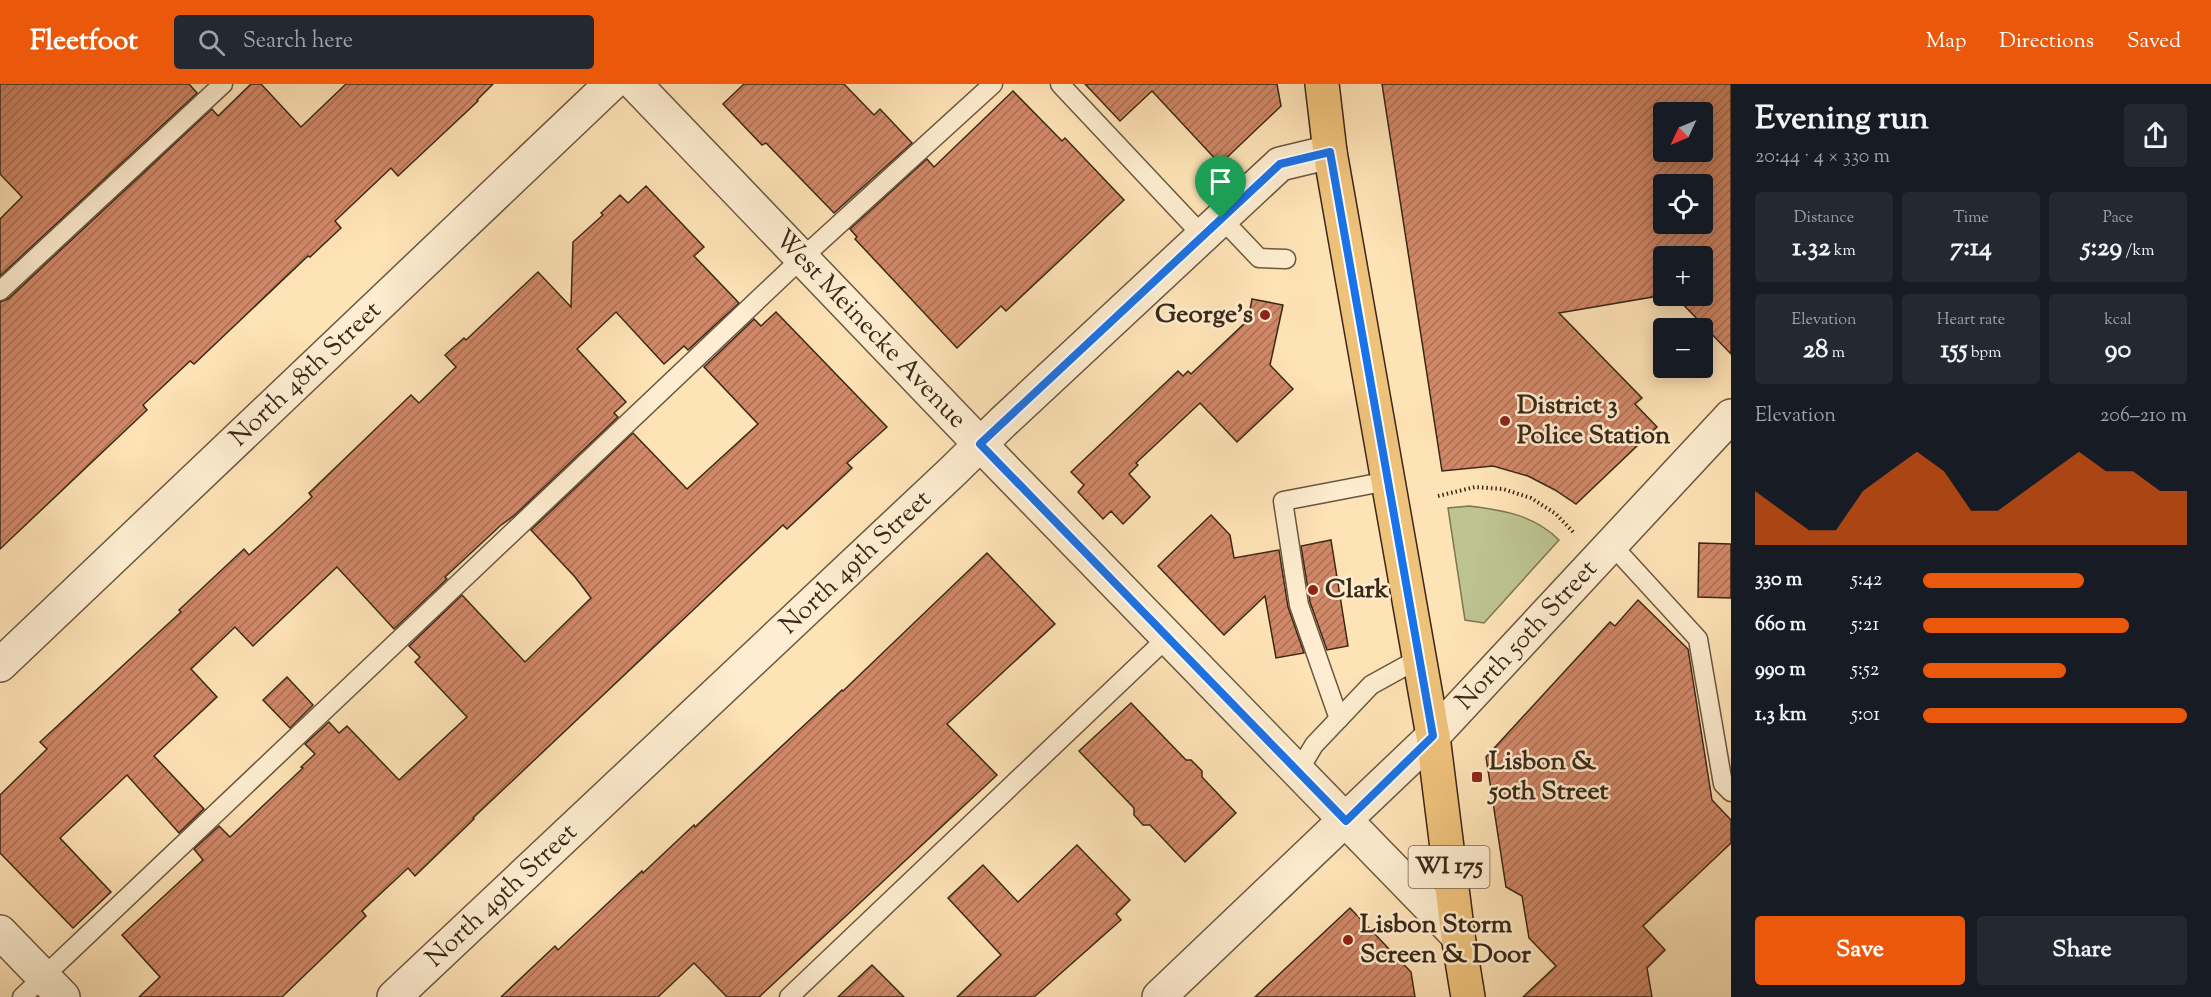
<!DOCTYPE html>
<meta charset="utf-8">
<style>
:root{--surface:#171b24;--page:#242831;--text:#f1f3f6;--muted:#9ea1a6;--accent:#ea580c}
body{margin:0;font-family:"Sorts Mill Goudy",serif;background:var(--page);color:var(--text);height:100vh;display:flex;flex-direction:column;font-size:22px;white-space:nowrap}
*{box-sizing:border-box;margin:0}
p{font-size:20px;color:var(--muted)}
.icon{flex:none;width:33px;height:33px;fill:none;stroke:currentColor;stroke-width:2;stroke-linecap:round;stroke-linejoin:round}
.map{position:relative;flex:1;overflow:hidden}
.drawer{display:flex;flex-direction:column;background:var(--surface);width:480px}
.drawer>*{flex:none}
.needle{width:39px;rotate:226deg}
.buttons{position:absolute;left:1653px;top:18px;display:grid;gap:12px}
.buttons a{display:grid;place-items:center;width:60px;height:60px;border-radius:6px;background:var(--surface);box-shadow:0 3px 15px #0003;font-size:30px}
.pin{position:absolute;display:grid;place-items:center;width:51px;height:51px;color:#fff;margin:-62px -26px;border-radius:50% 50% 50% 0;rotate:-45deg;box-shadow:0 0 6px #0007}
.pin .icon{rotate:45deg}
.round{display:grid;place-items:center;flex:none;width:63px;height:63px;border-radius:6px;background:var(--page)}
.overview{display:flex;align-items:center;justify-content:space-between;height:102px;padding:0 24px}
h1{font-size:33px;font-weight:800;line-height:45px}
.figures{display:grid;grid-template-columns:repeat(3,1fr);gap:9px;height:102px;padding:6px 24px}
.figures div{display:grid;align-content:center;border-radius:6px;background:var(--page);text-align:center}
.figures b{font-size:26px;font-weight:800}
.figures small{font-size:16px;font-weight:400}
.figures p{font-size:16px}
.chart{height:168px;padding:12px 24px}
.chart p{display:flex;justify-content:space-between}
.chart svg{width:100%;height:108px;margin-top:6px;fill:var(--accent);opacity:.7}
.cta{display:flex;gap:12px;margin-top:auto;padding:12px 24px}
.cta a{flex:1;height:69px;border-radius:6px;background:var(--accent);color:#fff;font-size:24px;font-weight:800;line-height:69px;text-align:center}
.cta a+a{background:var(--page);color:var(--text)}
ul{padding:0 24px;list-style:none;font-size:20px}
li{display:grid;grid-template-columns:96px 72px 1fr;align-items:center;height:45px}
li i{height:15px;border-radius:8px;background:var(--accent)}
header{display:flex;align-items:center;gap:36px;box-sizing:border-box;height:84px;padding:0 30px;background:var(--accent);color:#fff}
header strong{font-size:28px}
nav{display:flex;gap:33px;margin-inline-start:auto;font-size:21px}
.search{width:420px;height:54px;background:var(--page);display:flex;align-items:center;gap:15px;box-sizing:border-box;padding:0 21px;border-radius:6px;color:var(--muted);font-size:22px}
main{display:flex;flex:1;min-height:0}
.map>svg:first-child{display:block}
.green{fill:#bdc491;stroke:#7c7654;stroke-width:1.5}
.building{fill:url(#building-hatch);stroke:#3a2818;stroke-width:1.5;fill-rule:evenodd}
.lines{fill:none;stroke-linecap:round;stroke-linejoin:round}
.service-casing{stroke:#6b5740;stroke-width:21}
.minor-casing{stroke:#6b5740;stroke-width:36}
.primary-casing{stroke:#3a2818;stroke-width:36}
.path{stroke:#3a2818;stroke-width:4;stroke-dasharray:1.5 3;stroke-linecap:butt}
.service{stroke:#feedd0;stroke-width:18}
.minor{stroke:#feedd0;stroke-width:33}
.primary{stroke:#efc27b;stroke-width:33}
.route-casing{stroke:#fff;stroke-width:12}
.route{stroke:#1a73e8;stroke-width:8}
.poi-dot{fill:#8f2418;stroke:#feedd0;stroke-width:2}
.labels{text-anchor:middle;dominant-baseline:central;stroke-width:5;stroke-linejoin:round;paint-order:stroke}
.shield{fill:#feedd0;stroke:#75634f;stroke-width:1.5}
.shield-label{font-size:24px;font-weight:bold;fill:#3a2818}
.poi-label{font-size:26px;font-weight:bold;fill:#3a2818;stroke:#feedd0;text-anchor:start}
.street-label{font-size:26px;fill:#3a2818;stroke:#feedd0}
</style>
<header>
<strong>Fleetfoot</strong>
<div class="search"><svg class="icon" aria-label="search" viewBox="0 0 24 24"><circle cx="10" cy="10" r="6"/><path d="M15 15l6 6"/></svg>Search here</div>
<nav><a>Map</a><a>Directions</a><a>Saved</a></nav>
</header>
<main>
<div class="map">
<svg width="1731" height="913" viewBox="0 0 1731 913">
<defs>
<pattern id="building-hatch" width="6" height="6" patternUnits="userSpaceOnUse" patternTransform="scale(1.5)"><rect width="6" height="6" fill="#d18868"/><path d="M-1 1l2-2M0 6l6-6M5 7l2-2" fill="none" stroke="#ab6f55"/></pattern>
</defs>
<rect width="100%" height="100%" fill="#fee3b6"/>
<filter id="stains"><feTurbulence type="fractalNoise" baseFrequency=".00333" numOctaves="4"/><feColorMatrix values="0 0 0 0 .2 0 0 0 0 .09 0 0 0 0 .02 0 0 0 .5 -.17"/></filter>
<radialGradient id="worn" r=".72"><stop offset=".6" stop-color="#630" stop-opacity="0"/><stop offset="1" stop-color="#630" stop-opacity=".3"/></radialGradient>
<!-- green -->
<path class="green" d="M1469,422C1503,426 1534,431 1559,456L1484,539L1465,536L1448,424Z"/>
<!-- building -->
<g class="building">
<polygon points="0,0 189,0 197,9 0,192 0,135 22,113 0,90"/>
<polygon points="251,0 261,0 301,43 346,0 493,0 477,16 478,17 398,92 391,84 335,137 341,144 310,173 308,172 194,280 190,277 143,321 147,326 0,465 0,218 8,215 212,25 218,32"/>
<polygon points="744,0 844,0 874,31 880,25 912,59 834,129 766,59 762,61 723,20"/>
<polygon points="1085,0 1277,0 1281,22 1220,80 1152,7 1120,37"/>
<path d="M1382,0H1731V270L1675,212H1702V172H1664V211L1559,229L1642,314L1635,320L1657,343L1576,420L1555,406L1528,392L1493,382L1442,387ZM1664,28H1702V68H1664ZM1664,100H1702V140H1664Z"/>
<polygon points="1013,7 1062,57 1065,54 1124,116 1006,227 1001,222 957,264 855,155 857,153 850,145 927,75 934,83"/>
<polygon points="646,102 704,163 694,172 739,219 688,266 684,262 664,280 616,228 577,265 626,318 614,329 618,333 516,430 500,442 445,493 447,495 394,545 337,483 253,562 235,543 191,585 217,613 154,672 204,725 179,749 127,691 60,754 111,808 73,844 0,769 0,711 47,665 40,658 181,528 179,526 244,465 249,471 283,440 312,413 309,409 411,311 419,319 456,283 445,271 464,254 466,256 538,188 571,223 573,158 603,131 601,129 620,111 628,119"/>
<polygon points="1252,215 1283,221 1270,281 1293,305 1237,358 1200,319 1136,379 1138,381 1129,390 1150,413 1123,440 1111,427 1103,435 1078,408 1084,401 1071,388 1178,287 1183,292 1188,287 1191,290 1248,236"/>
<polygon points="776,228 887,343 847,379 852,384 787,445 783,441 473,734 474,735 415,792 408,784 362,827 366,832 282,913 139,913 160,893 122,851 203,776 194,765 219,742 230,753 303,684 301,683 315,670 305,660 329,638 339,649 347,642 399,696 467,633 415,578 420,573 409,562 462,511 525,578 591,514 575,493 531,446 633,349 687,405 758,340 704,283 754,235 761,242"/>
<polygon points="1211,431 1230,451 1234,474 1279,466 1288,523 1304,569 1276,574 1265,512 1224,551 1158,482"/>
<polygon points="1331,456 1348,562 1327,566 1310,518 1301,462"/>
<polygon points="1699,459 1731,460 1731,514 1698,513"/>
<polygon points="987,469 1055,540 947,640 997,691 759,913 727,913 694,879 658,913 501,913 555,862 558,866 642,787 643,789 694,741 695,743 842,606 843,607"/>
<polygon points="1638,516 1688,565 1712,716 1731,736 1731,759 1643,842 1665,866 1647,884 1652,913 1523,913 1556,882 1529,854 1522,812 1506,803 1486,673 1610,538 1615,542"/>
<polygon points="287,593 313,621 290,644 263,616"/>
<polygon points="1131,619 1186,676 1191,676 1202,687 1202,693 1236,729 1185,778 1150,741 1143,741 1134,731 1134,724 1079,667"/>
<polygon points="1077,761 1130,816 1116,830 1121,836 1034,913 957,913 1001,871 948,814 983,781 1018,818"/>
<polygon points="1350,824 1411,888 1415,913 1255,913"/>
<polygon points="872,881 904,913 838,913"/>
</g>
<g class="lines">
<!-- service casing -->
<g class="service-casing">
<g id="service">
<polyline points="1060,0 1202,151"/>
<polyline points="1221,134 1259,174 1286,175"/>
<polyline points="0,207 223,0"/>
<polyline points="1611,460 1698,555 1723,700 1731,708"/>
<polyline points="1339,635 1299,521 1283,417 1388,397"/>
<polyline points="1298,688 1314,661 1371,601 1420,574"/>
<polyline points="22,913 802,174 993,0"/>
<polyline points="789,913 1168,553"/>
</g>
</g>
<!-- minor casing -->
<g class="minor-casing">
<g id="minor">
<path id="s1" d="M635,0L980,360L1458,852"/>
<path id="s2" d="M0,581L611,0"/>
<polyline points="0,848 63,913"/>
<path id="s3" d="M394,913L953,387L1003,338L1280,80L1330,68"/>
<path id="s4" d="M1159,913L1433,652L1731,332"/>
</g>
</g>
<!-- primary casing -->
<g class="primary-casing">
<polyline id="primary" points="1322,0 1330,68 1433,652 1458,852 1468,913"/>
</g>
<!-- path -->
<polyline class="path" points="1438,412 1475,403 1503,405 1531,414 1556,430 1575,450"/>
<!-- service -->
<use href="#service" class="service"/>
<!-- minor -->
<use href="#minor" class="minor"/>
<!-- primary -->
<use href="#primary" class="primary"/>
</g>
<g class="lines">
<!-- route casing -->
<g class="route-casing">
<polygon id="route" points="1330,68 1433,652 1346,737 980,360 1280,80"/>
</g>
<!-- route -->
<use href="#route" class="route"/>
</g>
<!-- markers -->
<g class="poi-dot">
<circle cx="1265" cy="231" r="6"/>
<circle cx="1505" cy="337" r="6"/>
<circle cx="1313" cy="506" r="6"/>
<rect x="1471" y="687" width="12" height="12" rx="3"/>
<circle cx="1348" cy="856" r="6"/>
</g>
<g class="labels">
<!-- shield labels -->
<rect class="shield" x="1408.5" y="762" width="81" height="42" rx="4.5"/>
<g class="shield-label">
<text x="1449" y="783">WI 175</text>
</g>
<!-- poi labels -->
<g class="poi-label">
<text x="1253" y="231" text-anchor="end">George's</text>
<text x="1517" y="322">District 3<tspan x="1517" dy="30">Police Station</tspan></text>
<text x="1325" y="506">Clark</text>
<text x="1489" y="678">Lisbon &amp;<tspan x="1489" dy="30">50th Street</tspan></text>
<text x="1360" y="841">Lisbon Storm<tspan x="1360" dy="30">Screen &amp; Door</tspan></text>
</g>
<!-- street labels -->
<g class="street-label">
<text stroke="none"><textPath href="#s1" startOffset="340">West Meinecke Avenue</textPath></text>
<text stroke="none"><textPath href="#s2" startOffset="422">North 48th Street</textPath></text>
<text stroke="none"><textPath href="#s3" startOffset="634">North 49th Street</textPath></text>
<text stroke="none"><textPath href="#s4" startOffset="516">North 50th Street</textPath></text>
<text stroke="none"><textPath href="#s3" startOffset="148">North 49th Street</textPath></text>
</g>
</g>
<rect width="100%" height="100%" filter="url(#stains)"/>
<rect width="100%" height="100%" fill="url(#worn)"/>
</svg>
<div class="buttons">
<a><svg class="needle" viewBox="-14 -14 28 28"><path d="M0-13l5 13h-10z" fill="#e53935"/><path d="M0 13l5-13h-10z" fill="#9ea1a6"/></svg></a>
<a><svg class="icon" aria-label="locate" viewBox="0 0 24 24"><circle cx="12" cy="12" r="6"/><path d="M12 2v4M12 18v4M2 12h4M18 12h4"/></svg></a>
<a>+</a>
<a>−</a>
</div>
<div class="pin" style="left:1221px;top:134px;background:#1e9e55"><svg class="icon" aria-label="arrive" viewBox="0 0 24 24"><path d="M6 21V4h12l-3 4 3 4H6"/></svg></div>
</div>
<section class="drawer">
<div class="overview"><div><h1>Evening run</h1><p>20:44 · 4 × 330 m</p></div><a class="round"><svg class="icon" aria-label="share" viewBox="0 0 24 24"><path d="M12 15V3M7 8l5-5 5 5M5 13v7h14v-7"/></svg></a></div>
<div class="figures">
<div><p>Distance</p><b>1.32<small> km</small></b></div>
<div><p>Time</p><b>7:14</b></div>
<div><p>Pace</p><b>5:29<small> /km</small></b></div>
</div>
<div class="figures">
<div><p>Elevation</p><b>28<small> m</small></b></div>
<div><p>Heart rate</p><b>155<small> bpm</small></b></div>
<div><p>kcal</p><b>90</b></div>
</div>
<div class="chart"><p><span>Elevation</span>206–210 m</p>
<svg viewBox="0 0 160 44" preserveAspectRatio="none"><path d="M0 44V22L10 30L20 38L30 38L40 22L50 14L60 6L70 14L80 30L90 30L100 22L110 14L120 6L130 14L140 14L150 22L160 22V44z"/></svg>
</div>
<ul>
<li><b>330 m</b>5:42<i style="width:61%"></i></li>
<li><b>660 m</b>5:21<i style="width:78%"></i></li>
<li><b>990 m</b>5:52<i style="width:54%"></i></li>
<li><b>1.3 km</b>5:01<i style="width:100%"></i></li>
</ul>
<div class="cta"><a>Save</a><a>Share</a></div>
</section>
</main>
